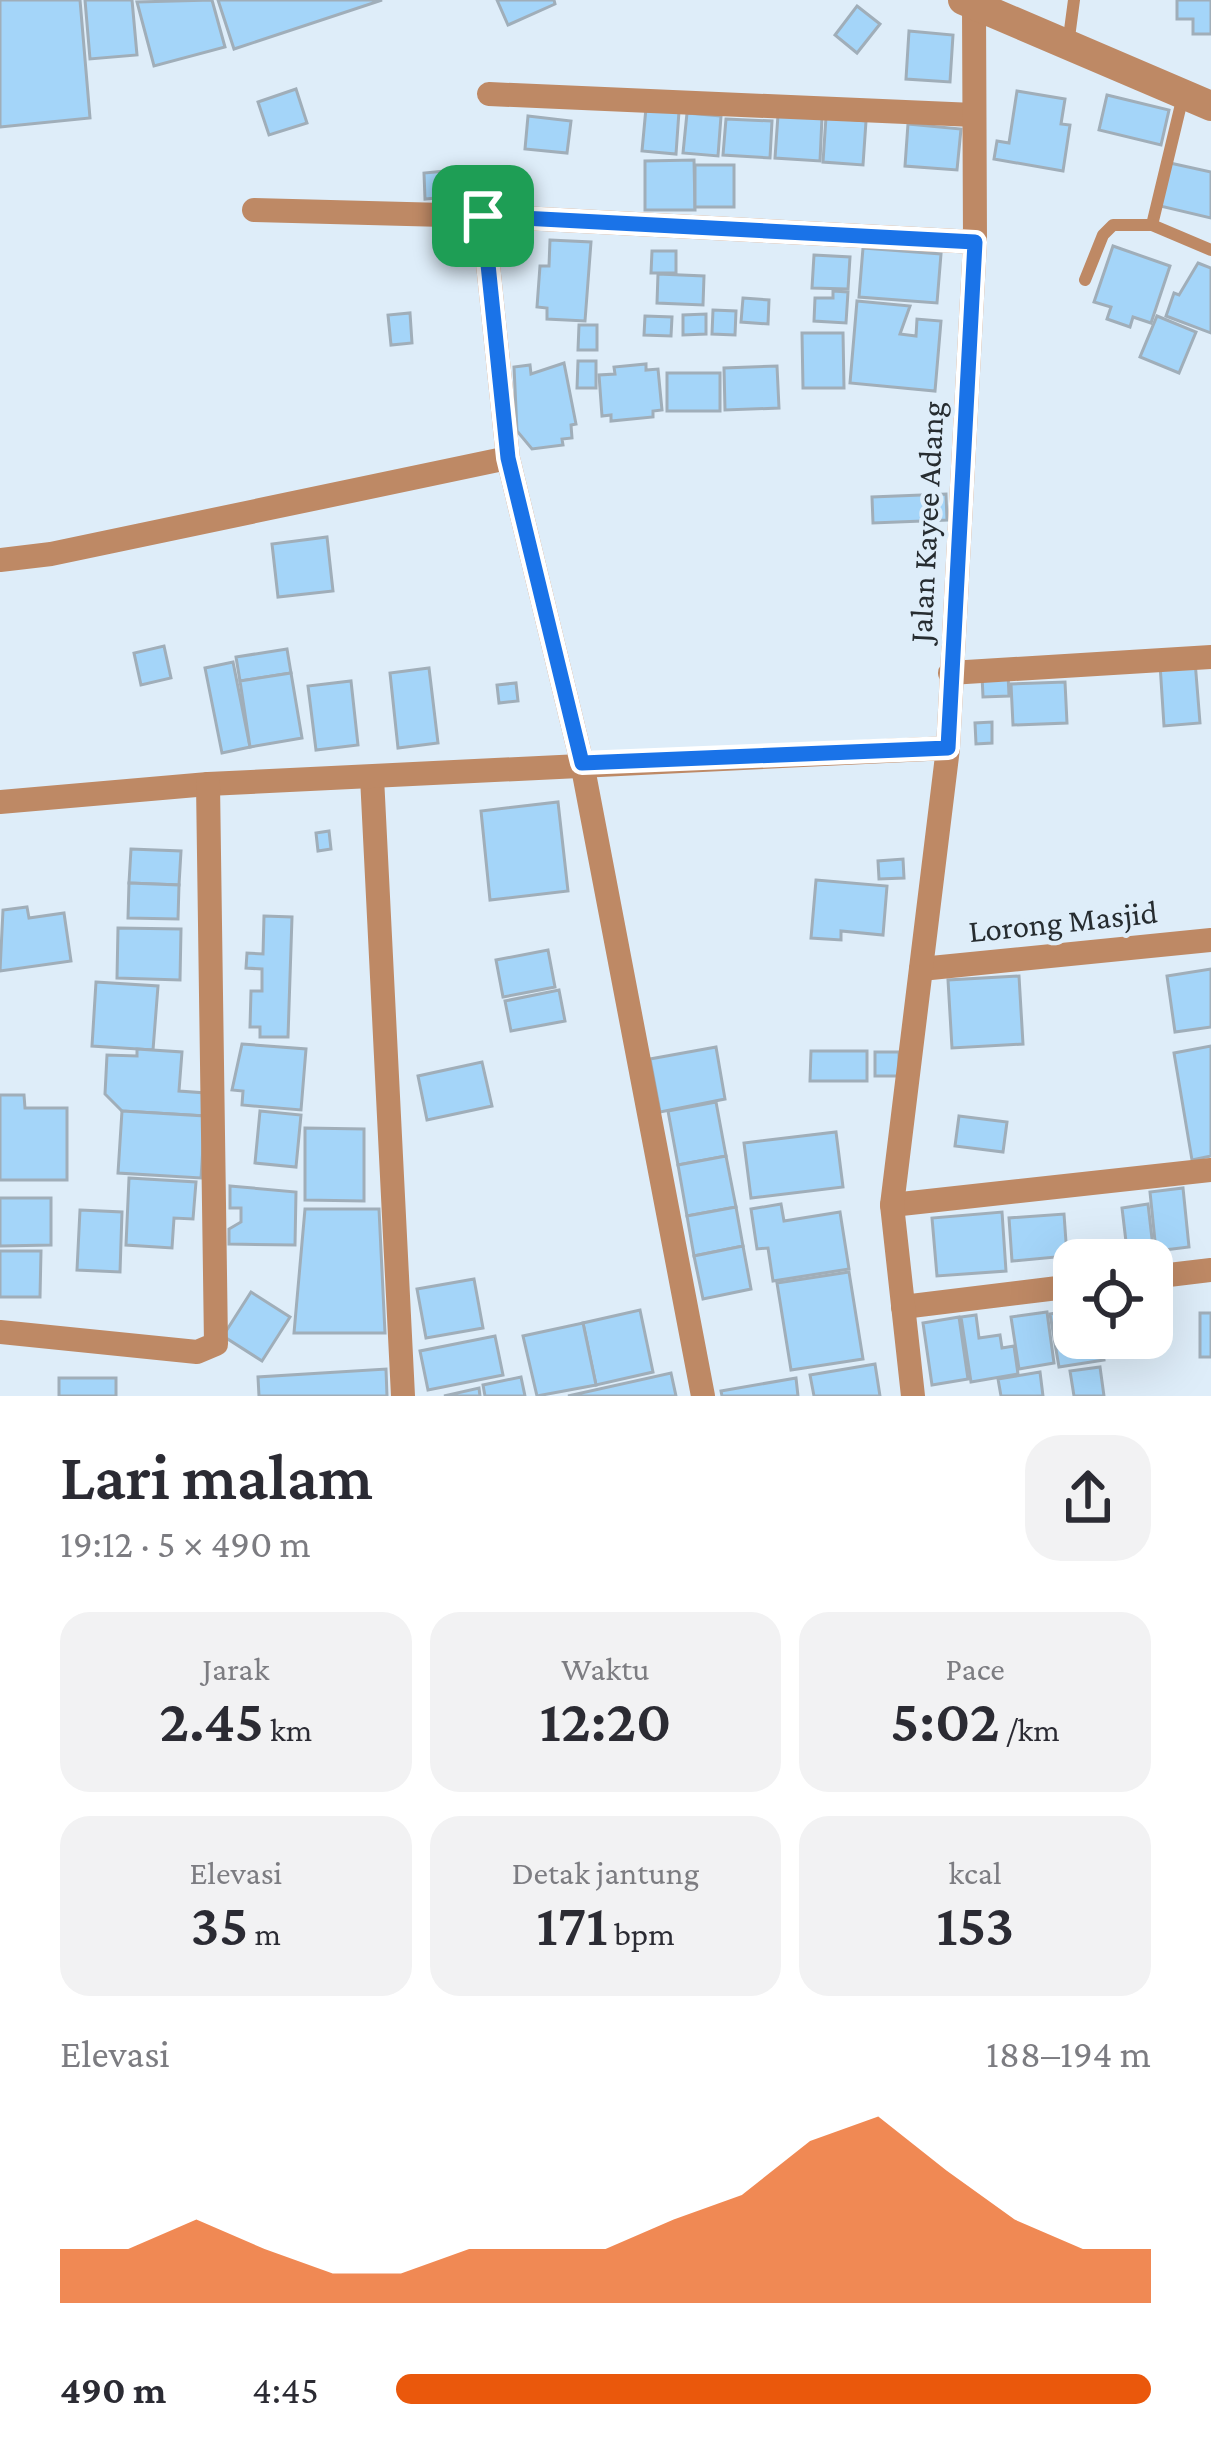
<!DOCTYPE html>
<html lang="id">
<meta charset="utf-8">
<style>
:root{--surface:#fff;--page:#f2f2f3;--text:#2b2b33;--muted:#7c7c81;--accent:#ea580c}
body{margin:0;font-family:"Crimson Pro",serif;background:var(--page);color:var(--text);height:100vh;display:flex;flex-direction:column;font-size:45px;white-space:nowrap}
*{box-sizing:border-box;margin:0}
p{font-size:39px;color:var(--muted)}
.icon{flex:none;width:66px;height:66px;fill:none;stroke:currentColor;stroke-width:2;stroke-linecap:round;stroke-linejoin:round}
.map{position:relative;height:1396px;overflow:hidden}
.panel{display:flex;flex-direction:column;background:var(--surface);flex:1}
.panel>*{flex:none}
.tools{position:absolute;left:1053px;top:1239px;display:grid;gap:24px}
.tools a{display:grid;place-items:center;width:120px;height:120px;border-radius:24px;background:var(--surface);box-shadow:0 12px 48px #0002;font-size:60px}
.pin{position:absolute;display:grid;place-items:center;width:102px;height:102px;color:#fff;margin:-51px;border-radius:24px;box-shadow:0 6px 18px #0006}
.round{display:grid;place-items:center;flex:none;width:126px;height:126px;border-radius:36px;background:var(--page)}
.headline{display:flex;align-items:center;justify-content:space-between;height:204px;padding:0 60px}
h1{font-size:66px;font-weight:600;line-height:90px}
.stats{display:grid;grid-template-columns:repeat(3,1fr);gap:18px;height:204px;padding:12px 60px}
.stats div{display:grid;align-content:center;border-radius:30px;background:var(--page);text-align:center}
.stats b{font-size:60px;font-weight:600}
.stats small{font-size:33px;font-weight:400}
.stats p{font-size:33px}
.chart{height:336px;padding:24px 60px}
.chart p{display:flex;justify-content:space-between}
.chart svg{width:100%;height:216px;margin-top:12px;fill:var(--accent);opacity:.7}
ul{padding:0 60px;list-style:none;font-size:39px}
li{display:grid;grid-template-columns:192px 144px 1fr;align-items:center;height:90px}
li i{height:30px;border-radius:15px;background:var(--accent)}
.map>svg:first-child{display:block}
.building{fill:#a4d5f9;stroke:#a0aeb9;stroke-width:3}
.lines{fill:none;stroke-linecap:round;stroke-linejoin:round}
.service{stroke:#be8965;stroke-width:12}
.minor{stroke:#be8965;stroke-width:24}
.tertiary{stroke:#be8965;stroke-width:30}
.route-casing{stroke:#fff;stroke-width:24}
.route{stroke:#1a73e8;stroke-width:15}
.labels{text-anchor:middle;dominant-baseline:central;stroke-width:9;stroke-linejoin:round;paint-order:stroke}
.street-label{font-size:33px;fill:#262c30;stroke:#deedf9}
</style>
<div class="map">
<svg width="1211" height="1396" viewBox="0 0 1211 1396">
<rect width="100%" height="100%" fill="#deedf9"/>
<!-- building -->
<g class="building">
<polygon points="0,0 80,0 90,118 0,127"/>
<polygon points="85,0 132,0 137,55 90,59"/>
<polygon points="212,0 225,47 154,66 137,2"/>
<polygon points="218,0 382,0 234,49"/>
<polygon points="497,0 554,0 555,4 508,25"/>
<polygon points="1177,0 1211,0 1211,34 1193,34 1193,19 1177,19"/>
<polygon points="857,6 880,24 857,53 835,35"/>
<polygon points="909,31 953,35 950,82 906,79"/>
<polygon points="296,89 307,123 269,135 258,102"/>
<polygon points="1017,91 1065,99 1061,124 1070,125 1063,171 994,159 997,141 1009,143"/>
<polygon points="1107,95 1169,110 1161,145 1099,130"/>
<polygon points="646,108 679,111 676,154 642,151"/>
<polygon points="687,113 721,116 718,156 683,153"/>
<polygon points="778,115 822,117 820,161 775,158"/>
<polygon points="528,116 571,121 567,153 525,149"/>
<polygon points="826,117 866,121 863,165 823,162"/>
<polygon points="726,119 772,121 770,158 723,155"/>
<polygon points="908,124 961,129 957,170 905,166"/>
<polygon points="694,160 695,210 645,210 645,161"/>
<polygon points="1170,163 1211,172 1211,218 1160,206"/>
<rect x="695" y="165" width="39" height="42"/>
<polygon points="446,171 448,197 425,199 424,173"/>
<polygon points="550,240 591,242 585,321 547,319 547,308 537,307 540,266 549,266"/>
<polygon points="1113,246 1170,266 1151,323 1133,317 1130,327 1107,319 1111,307 1094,302"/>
<polygon points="863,248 941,254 937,303 859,297"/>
<polygon points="652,251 676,251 676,273 651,273"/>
<polygon points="814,255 850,257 848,289 812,288"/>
<polygon points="1198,263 1211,268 1211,333 1166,316 1174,293 1179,295"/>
<polygon points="658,274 704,276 703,305 657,303"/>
<polygon points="833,291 848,292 846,323 814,321 815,298 833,298"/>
<polygon points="743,298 769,300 768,324 741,322"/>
<polygon points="857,301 910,306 900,334 916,336 917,319 941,321 935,391 850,383"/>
<polygon points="713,310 736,311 735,335 712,334"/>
<polygon points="410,313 412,343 391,345 388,315"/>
<polygon points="706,314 706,334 683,335 683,315"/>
<polygon points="645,316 672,317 671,336 644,335"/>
<polygon points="1157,316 1196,332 1179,373 1140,357"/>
<polygon points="579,325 597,325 597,350 578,350"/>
<polygon points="802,333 843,333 844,388 803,388"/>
<polygon points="578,361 596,361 596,388 577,388"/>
<polygon points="564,363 576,424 571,425 572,438 562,439 563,445 532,449 517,431 514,367 530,365 531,374"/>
<polygon points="646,364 646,370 658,369 662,410 653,411 653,417 611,421 611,415 602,416 599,375 615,374 614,367"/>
<polygon points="777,366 779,408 725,410 724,368"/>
<rect x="667" y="373" width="53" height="38"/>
<polygon points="946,494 947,520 873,523 872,497"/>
<polygon points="327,537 333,591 278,597 272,544"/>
<polygon points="164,646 171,678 141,685 134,653"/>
<polygon points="287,649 291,673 240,681 236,657"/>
<polygon points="1195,661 1200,723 1164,726 1160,664"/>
<polygon points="233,662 250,747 222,753 205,668"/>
<polygon points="429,668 438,743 398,748 390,673"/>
<polygon points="291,673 302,738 250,747 240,681"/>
<polygon points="1008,674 1009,696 983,697 982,675"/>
<polygon points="351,681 358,745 316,750 308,686"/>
<polygon points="1065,682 1067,723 1013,725 1011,684"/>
<polygon points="516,683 518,701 499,703 497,685"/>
<polygon points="992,722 992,743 976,744 975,723"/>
<polygon points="558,802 568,891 490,900 481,811"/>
<polygon points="329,831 331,849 318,851 316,833"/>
<polygon points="131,849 181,851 179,885 129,883"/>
<polygon points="903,859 904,878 879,879 878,861"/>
<polygon points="816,880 887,886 883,935 841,931 841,940 811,938"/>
<polygon points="129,883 179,885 178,919 128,918"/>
<polygon points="27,907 29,918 64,913 71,961 0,971 3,910"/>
<polygon points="264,916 292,917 288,1037 260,1037 260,1027 250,1027 251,991 262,991 262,969 246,968 247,953 263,954"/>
<polygon points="118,928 181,929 180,980 117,978"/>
<polygon points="548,950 555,987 503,997 496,960"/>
<polygon points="1211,969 1211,1027 1175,1032 1167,976"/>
<polygon points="1019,976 1023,1044 952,1048 948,980"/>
<polygon points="96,982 158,986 153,1050 92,1046"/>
<polygon points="559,990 565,1021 511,1031 505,1001"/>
<polygon points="242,1044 306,1049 301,1110 242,1105 243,1091 232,1090"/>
<polygon points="1211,1046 1211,1156 1192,1160 1174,1053"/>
<polygon points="716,1047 725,1099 660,1112 650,1059"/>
<polygon points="137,1049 182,1052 179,1091 206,1093 205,1116 122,1111 105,1094 107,1055 137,1056"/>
<polygon points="811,1051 867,1051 867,1081 810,1081"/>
<rect x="875" y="1052" width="24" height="24"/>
<polygon points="482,1062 492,1106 427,1120 418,1076"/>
<polygon points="0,1095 24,1095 25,1108 67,1108 67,1180 0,1180"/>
<polygon points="716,1102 726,1156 678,1165 668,1111"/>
<polygon points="122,1111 205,1116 201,1178 118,1173"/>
<polygon points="260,1111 301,1115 296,1167 255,1163"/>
<polygon points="959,1116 1007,1122 1003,1152 955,1146"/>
<polygon points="305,1128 364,1129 364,1201 305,1200"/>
<polygon points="836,1132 843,1187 751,1198 744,1143"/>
<polygon points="726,1156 736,1207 687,1216 678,1165"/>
<polygon points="129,1178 196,1182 193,1219 174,1218 172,1248 126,1245"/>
<polygon points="230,1186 296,1192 295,1245 229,1244 229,1229 241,1222 241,1208 230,1208"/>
<polygon points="1183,1188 1189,1247 1156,1251 1150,1192"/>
<polygon points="0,1198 51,1198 51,1245 0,1246"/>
<polygon points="781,1204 784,1221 840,1212 849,1269 773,1281 768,1248 757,1249 751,1209"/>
<polygon points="1148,1204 1153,1247 1127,1250 1122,1208"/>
<polygon points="736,1207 743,1246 694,1256 687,1216"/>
<polygon points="305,1209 379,1209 385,1333 294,1333"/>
<polygon points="80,1210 122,1212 120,1272 77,1270"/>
<polygon points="1002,1212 1006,1271 937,1276 932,1218"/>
<polygon points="1064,1214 1067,1256 1012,1261 1009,1218"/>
<polygon points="743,1246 751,1289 703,1299 694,1256"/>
<polygon points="0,1251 41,1251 40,1297 0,1297"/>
<polygon points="849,1272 863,1359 791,1370 777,1283"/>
<polygon points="474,1279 483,1328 426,1338 417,1289"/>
<polygon points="251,1292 290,1317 262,1361 223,1336"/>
<polygon points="640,1310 653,1372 596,1385 583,1323"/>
<polygon points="1074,1310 1074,1338 1101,1338 1104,1360 1059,1367 1050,1314"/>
<polygon points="1047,1312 1054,1363 1019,1369 1011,1317"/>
<rect x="1200" y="1313" width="11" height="44"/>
<polygon points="976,1315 979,1338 1000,1335 1002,1348 1014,1346 1018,1374 971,1382 961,1317"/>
<polygon points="959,1317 968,1379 932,1385 923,1323"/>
<polygon points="583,1323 596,1385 537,1396 523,1336"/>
<polygon points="495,1336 503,1375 428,1390 420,1351"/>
<polygon points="875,1364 880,1396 814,1396 810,1375"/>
<polygon points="1100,1367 1104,1396 1074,1396 1070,1371"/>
<polygon points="386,1369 387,1396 259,1396 258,1377"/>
<polygon points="1040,1372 1043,1396 1001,1396 998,1379"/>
<polygon points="671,1373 676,1396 568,1396"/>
<polygon points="521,1377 525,1396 485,1396 483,1385"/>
<rect x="59" y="1378" width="57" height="18"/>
<polygon points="796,1378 798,1396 722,1396 721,1391"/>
<polygon points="479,1388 480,1396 444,1396"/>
</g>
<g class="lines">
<!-- service -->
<g class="service">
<polyline points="1068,45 1074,0"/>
<polyline points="1152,225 1183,96"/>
<polyline points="1085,280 1103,235 1113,225 1152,225 1211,250"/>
</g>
<!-- minor -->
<g class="minor">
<polyline points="489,94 974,115"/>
<polyline points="254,210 483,216"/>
<polyline points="0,560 51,554 508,458"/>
<polyline points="950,673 1211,657"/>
<polyline points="372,777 403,1396"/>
<polyline points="0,802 208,784 948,748"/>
<polyline points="921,969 1211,940"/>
<polyline points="892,1205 1211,1170"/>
<polyline points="1152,1277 1211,1270"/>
<polyline points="903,1307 1074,1286"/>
<polyline points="0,1332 197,1352 216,1344 208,784"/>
<polyline points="703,1396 582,763 508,458 483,216 975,242"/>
<polyline points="913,1396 892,1205 948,748 975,242 974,7"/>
</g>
<!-- tertiary -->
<polyline class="tertiary" points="963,0 1211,106"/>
</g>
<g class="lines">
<!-- route casing -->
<g class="route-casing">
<polygon id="route" points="483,216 975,242 948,748 582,763 508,458"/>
</g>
<!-- route -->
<use href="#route" class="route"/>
</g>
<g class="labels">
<!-- street labels -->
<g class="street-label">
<text transform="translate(926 522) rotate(-87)">Jalan Kayee Adang</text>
<text transform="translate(1063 921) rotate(-6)">Lorong Masjid</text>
</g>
</g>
</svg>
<div class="tools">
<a><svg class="icon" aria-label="locate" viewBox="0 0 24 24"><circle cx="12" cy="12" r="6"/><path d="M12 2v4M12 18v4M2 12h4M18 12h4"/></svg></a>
</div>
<div class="pin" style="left:483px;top:216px;background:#1e9e55"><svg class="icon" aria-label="arrive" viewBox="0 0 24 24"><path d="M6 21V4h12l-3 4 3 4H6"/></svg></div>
</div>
<section class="panel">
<div class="headline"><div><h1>Lari malam</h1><p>19:12 · 5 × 490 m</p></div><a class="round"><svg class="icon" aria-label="share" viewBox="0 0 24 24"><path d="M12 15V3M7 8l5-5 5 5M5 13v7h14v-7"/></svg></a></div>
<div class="stats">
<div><p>Jarak</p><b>2.45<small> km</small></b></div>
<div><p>Waktu</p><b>12:20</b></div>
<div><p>Pace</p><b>5:02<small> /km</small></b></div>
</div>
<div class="stats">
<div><p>Elevasi</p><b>35<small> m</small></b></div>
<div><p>Detak jantung</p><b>171<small> bpm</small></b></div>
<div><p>kcal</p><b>153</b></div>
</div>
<div class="chart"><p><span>Elevasi</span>188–194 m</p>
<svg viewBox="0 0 160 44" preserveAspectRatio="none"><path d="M0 44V33L10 33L20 27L30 33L40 38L50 38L60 33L70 33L80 33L90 27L100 22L110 11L120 6L130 17L140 27L150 33L160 33V44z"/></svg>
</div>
<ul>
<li><b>490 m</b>4:45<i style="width:100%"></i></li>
</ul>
</section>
